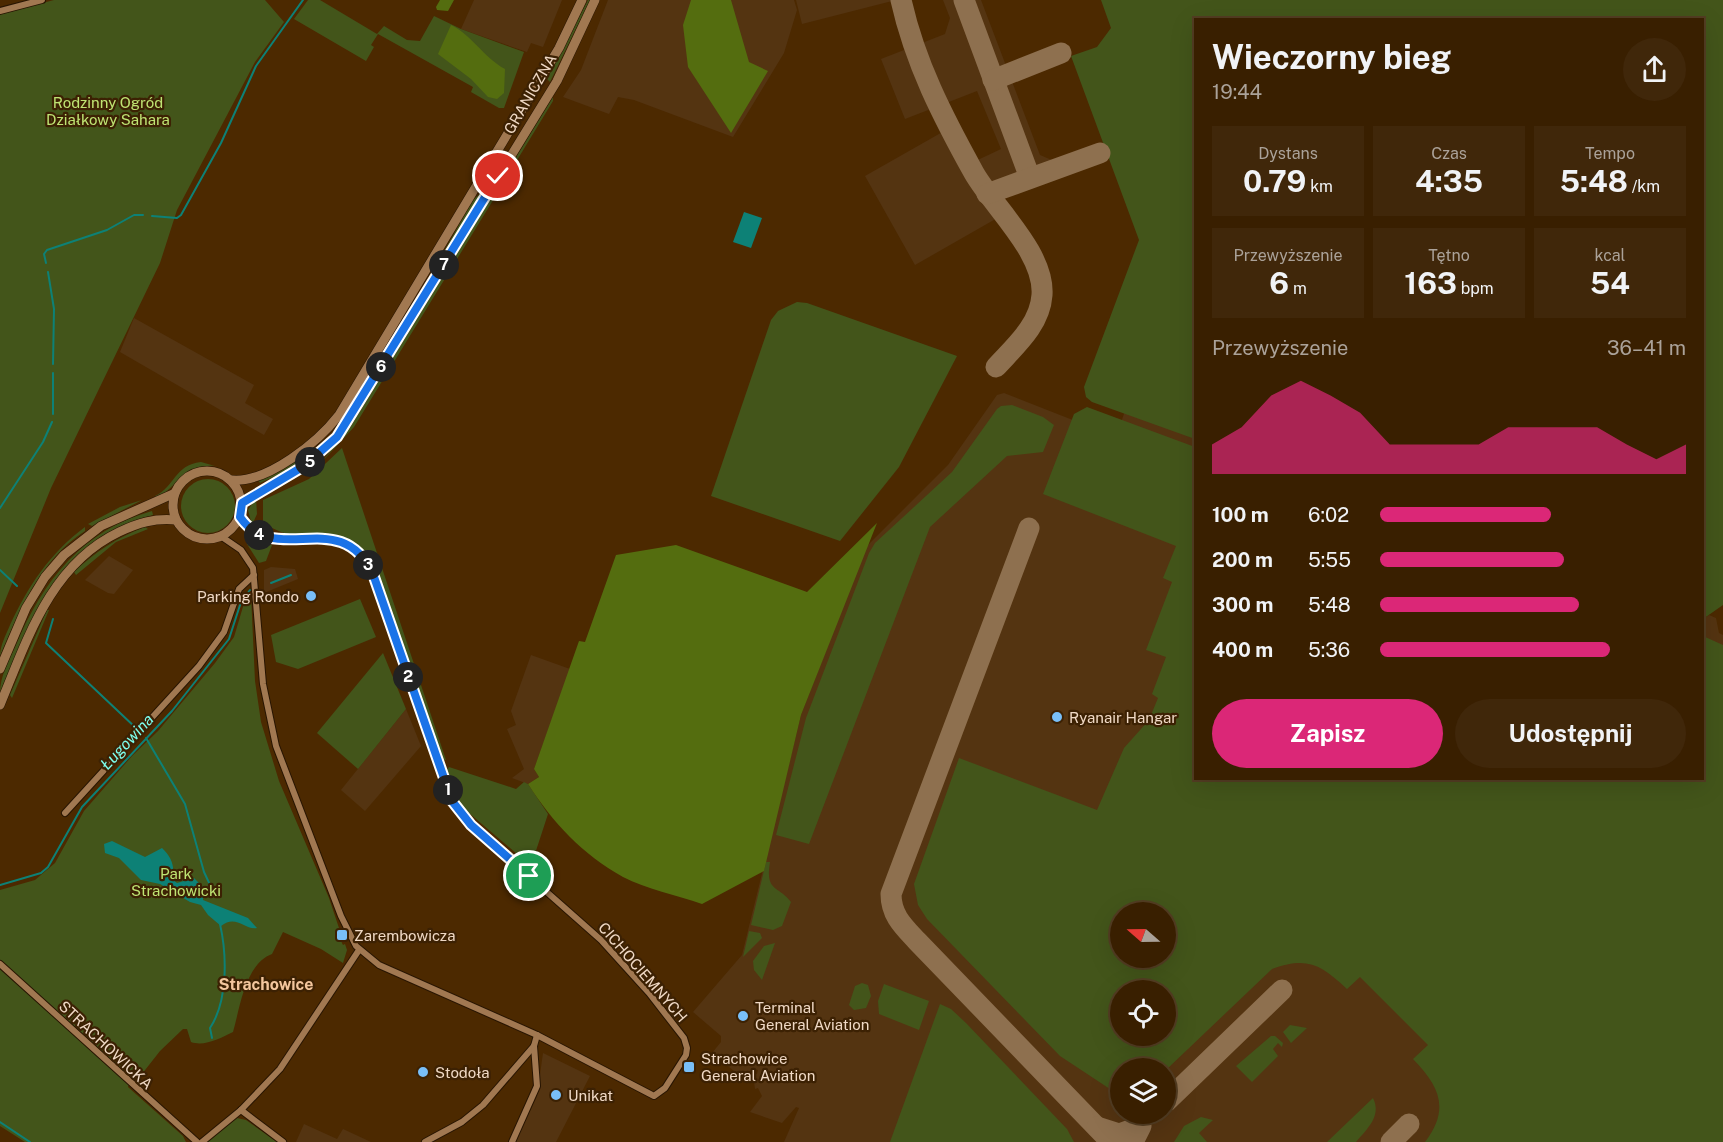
<!DOCTYPE html>
<html lang="pl">
<meta charset="utf-8">
<style>
:root{--surface:#391f00;--page:#40270a;--text:#f1f3f6;--muted:#aba299;--line:#533d22;--accent:#db2777}
body{margin:0;font-family:"Public Sans",sans-serif;background:var(--page);color:var(--text);height:100vh;display:flex;flex-direction:column;font-size:22px;white-space:nowrap}
*{box-sizing:border-box;margin:0}
p{font-size:20px;color:var(--muted)}
.icon{flex:none;width:33px;height:33px;fill:none;stroke:currentColor;stroke-width:2;stroke-linecap:round;stroke-linejoin:round}
.map{position:relative;flex:1;overflow:hidden}
.details{position:absolute;left:1194px;top:18px;width:510px;height:762px;display:flex;flex-direction:column;background:var(--surface);border-radius:0px;box-shadow:0 6px 24px #0002,0 0 0 2px var(--line)}
.details>*{flex:none}
.needle{width:39px;rotate:290deg}
.buttons{position:absolute;left:1110px;top:902px;display:grid;gap:12px}
.buttons a{display:grid;place-items:center;width:66px;height:66px;border-radius:50%;background:var(--surface);box-shadow:0 6px 24px #0002,0 0 0 2px var(--line);font-size:30px}
.pin{position:absolute;display:grid;place-items:center;width:51px;height:51px;color:#fff;margin:-26px;border:3px solid #fff;border-radius:50%;box-shadow:0 2px 6px #0007}
.km{position:absolute;width:30px;height:30px;margin:-15px;border-radius:50%;background:#222;color:#fff;font-size:16px;line-height:30px;text-align:center}
.round{display:grid;place-items:center;flex:none;width:63px;height:63px;border-radius:32px;background:var(--page)}
.overview{display:flex;align-items:center;justify-content:space-between;height:102px;padding:0 18px}
h1{font-size:33px;font-weight:700;line-height:45px}
.figures{display:grid;grid-template-columns:repeat(3,1fr);gap:9px;height:102px;padding:6px 18px}
.figures div{display:grid;align-content:center;border-radius:0px;background:var(--page);text-align:center}
.figures b{font-size:30px;font-weight:700}
.figures small{font-size:16px;font-weight:400}
.figures p{font-size:16px}
.chart{height:168px;padding:12px 18px}
.chart p{display:flex;justify-content:space-between}
.chart svg{width:100%;height:108px;margin-top:6px;fill:var(--accent);opacity:.7}
.primary-button{display:flex;gap:12px;margin-top:auto;padding:12px 18px}
.primary-button a{flex:1;height:69px;border-radius:36px;background:var(--accent);color:#fff;font-size:24px;font-weight:700;line-height:69px;text-align:center}
.primary-button a+a{background:var(--page);color:var(--text)}
ul{padding:0 18px;list-style:none;font-size:20px}
li{display:grid;grid-template-columns:96px 72px 1fr;align-items:center;height:45px}
li i{height:15px;border-radius:8px;background:var(--accent)}
.map>svg:first-child{display:block}
.built{fill:#543411;fill-rule:evenodd}
.green{fill:#43551a;fill-rule:evenodd}
.forest{fill:#546d0f}
.water{fill:#0d8176}
.lines{fill:none;stroke-linecap:round;stroke-linejoin:round}
.stream{stroke:#0d8176;stroke-width:2}
.taxiway{stroke:#8e704f;stroke-width:21}
.minor-casing{stroke:#281502;stroke-width:8}
.secondary-casing{stroke:#281502;stroke-width:10}
.minor{stroke:#a17851;stroke-width:6}
.secondary{stroke:#a17851;stroke-width:9}
.route-casing{stroke:#fff;stroke-width:12}
.route{stroke:#1a73e8;stroke-width:8}
.poi-dot{fill:#79bff8;stroke:#3c2103;stroke-width:2}
.labels{text-anchor:middle;dominant-baseline:central;stroke-width:4.5;stroke-linejoin:round;paint-order:stroke}
.street-label{font-size:15px;fill:#f0d9c5;stroke:#3c2103}
.park-label{font-size:15px;fill:#bfe473;stroke:#3c2103}
.poi-label{font-size:15px;fill:#f0d9c5;stroke:#3c2103;text-anchor:start}
.water-label{font-size:16px;font-style:italic;fill:#7dfeee;stroke:#3c2103}
.neighbourhood-label{font-size:16px;font-weight:bold;fill:#f3c69d;stroke:#3c2103}
</style>
<div class="map">
<svg width="1723" height="1142" viewBox="0 0 1723 1142">
<rect width="100%" height="100%" fill="#4c2900"/>
<!-- built -->
<g class="built">
<polygon points="474,0 562,0 543,47 531,43 527,52 461,29"/>
<polygon points="608,0 794,0 797,10 784,53 733,137 634,100 618,97 609,114 563,97 581,70"/>
<polygon points="796,0 896,0 802,24"/>
<polygon points="943,0 981,0 1040,155 1054,161 1060,175 990,203 999,217 915,265 865,176 946,130 965,166 1001,149 977,91 905,119 881,59 945,34 950,18"/>
<polygon points="134,318 254,385 245,403 273,419 264,435 120,352"/>
<path d="M1004,393L1116,437L1125,411L1195,437L1196,778H1702L1703,619L1709,615L1716,618L1719,633L1723,635V1142H784L799,1108L796,1107L782,1123L750,1112L762,1096L758,1088L755,1089L753,1074H757L758,1070L754,1069L745,1080L712,1053L721,1042V1036L693,1012L742,955L801,715L866,547L948,465L997,395ZM1120,912H1166V957H1120ZM1120,990H1166V1035H1120ZM1120,1068H1166V1113H1120Z"/>
<polygon points="109,556 133,570 114,594 108,593 85,580"/>
<polygon points="271,567 295,569 298,579 264,593 264,570"/>
<polygon points="531,655 570,669 534,769 539,777 528,784 512,778 524,769 507,729 516,725 511,711"/>
<polygon points="406,709 421,746 365,811 341,790"/>
<polygon points="543,1053 590,1076 556,1142 515,1142 537,1096"/>
<polygon points="304,1124 337,1139 343,1129 371,1142 296,1142"/>
</g>
<!-- green -->
<g class="green">
<polygon points="54,0 265,0 284,22 255,62 177,210 160,263 51,488 0,613 0,14"/>
<polygon points="308,0 320,0 377,34 384,26 407,40 420,41 434,16 461,29 524,52 504,108 499,108 471,92 473,87 378,34 371,45 374,47 366,61 294,19"/>
<polygon points="588,0 590,0 550,82 547,79"/>
<polygon points="1101,0 1723,0 1723,605 1703,619 1702,20 1196,20 1195,439 1092,402 1086,397 1084,387 1139,240 1071,56 1097,47 1111,28"/>
<polygon points="553,97 553,101 502,185 502,180"/>
<polygon points="484,190 439,263 438,262 473,200"/>
<polygon points="495,197 354,427 318,466 349,429 490,200"/>
<polygon points="797,302 807,303 957,356 899,467 840,541 711,496 771,320 778,311"/>
<polygon points="1012,405 1043,417 1054,425 1043,452 1007,456 930,527 809,844 776,835 806,718 869,553 875,543 952,472 997,409 1001,406"/>
<path d="M1087,407L1195,447L1196,778H1702L1703,636L1723,645V1142H1425C1450,1109 1440,1087 1413,1059L1428,1045L1360,977L1347,989C1321,965 1308,956 1272,969L1166,1070L1120,1068V1093H1116L1060,1056L927,919L918,905L914,884L959,758L1097,810L1124,748L1149,720L1158,698L1152,694L1166,657L1146,650L1172,582L1163,578L1176,546L1043,494L1074,414ZM1120,912H1166V957H1120ZM1120,990H1166V1035H1120Z"/>
<path d="M321,444L322,445C303,462 283,473 260,483L258,480L301,458Z"/>
<path d="M342,448L446,760L441,759L378,576C368,551 345,532 317,533C308,533 298,535 289,534C281,533 271,527 263,524V500L309,479Z"/>
<path d="M201,462L215,466C185,463 177,487 156,499L155,496C175,487 174,465 201,462Z"/>
<circle cx="208" cy="506" r="27"/>
<polygon points="256,498 257,514 252,525 248,510"/>
<polygon points="142,500 92,526 88,524 120,507"/>
<path d="M152,511L153,515C61,538 34,614 0,693C0,676 9,661 16,645C43,580 83,530 152,511Z"/>
<path d="M85,527V531C40,560 20,609 0,656C0,645 6,635 10,625C28,586 50,553 85,527Z"/>
<path d="M145,527L148,529L116,542L76,575L74,572C95,552 118,537 145,527Z"/>
<polygon points="252,538 272,545 266,561 259,563 247,544"/>
<path d="M251,595L255,681L261,722L279,781L329,898L342,937L340,939L343,945L345,944L347,950L343,963L321,949L283,932L272,954C245,964 240,1008 233,1032C221,1038 204,1047 191,1042L187,1029H183L160,1051L138,1079L130,1080L128,1087L183,1136L186,1142H25L0,1126V890L35,880L55,863L84,811L132,756L158,731L215,663L234,637L245,600Z"/>
<polygon points="360,599 376,637 298,669 276,662 271,635"/>
<polygon points="47,610 49,610 12,698 10,695"/>
<polygon points="383,653 406,709 358,769 317,733"/>
<polygon points="449,767 516,789 524,782 528,784 548,814 531,866 462,807 445,772"/>
<path d="M766,862H770C765,892 778,885 791,902L782,926L773,930L751,925Z"/>
<polygon points="749,931 760,933 762,938 743,957"/>
<polygon points="775,943 762,980 754,970 753,961 764,946"/>
<polygon points="862,983 868,985 871,996 866,1008 854,1010 849,1005 855,986"/>
<polygon points="884,984 929,1001 919,1030 879,1014 878,1001"/>
<polygon points="940,1004 951,1009 966,1023 1067,1129 1074,1142 890,1142"/>
<polygon points="1290,1025 1307,1028 1291,1043 1283,1032"/>
<polygon points="1271,1036 1275,1036 1283,1043 1282,1047 1278,1043 1273,1049 1278,1056 1252,1082 1236,1066"/>
<path d="M1373,1098C1382,1116 1367,1129 1356,1142H1327Z"/>
<polygon points="1201,1117 1213,1120 1199,1133 1207,1142 1174,1142 1184,1126"/>
<polygon points="237,1118 246,1120 277,1142 207,1142"/>
</g>
<!-- forest -->
<g class="forest">
<polygon points="440,0 454,0 448,11 437,10 436,7"/>
<polygon points="691,0 731,0 749,62 768,71 731,133 688,67 683,25"/>
<path d="M451,25C472,35 483,57 505,69L504,93L497,99L488,97L471,79L438,54Z"/>
<path d="M877,523L801,715L764,871L702,904C677,895 646,889 623,877C582,854 553,823 528,784L539,777L534,769L579,641L585,642L616,555L676,545L807,592Z"/>
</g>
<!-- water -->
<g class="water">
<polygon points="744,212 762,218 751,248 733,242"/>
<path d="M112,841L145,857L162,848C171,856 176,868 172,879L177,883L194,878L204,888L203,900L248,918L257,928C244,930 236,914 221,926L208,915L201,905L190,902L160,884L141,880L119,858L105,853L104,844Z"/>
</g>
<g class="lines">
<!-- stream -->
<g class="stream">
<polyline points="152,216 177,218 181,215 221,143 256,66 303,0"/>
<polyline points="46,263 44,254 47,250 107,230 134,215 143,215"/>
<polyline points="48,272 54,309 53,364"/>
<polyline points="53,414 53,373"/>
<polyline points="0,508 43,442 52,422"/>
<polyline points="0,570 17,586"/>
<polyline points="271,583 291,575"/>
<polyline points="53,619 46,643 137,729"/>
<polyline points="146,738 185,804 204,872 212,889"/>
<polyline points="0,885 41,873 48,867 82,807 172,711 229,639 241,602 250,590"/>
<path d="M212,1038L210,1028C228,1001 227,955 220,924"/>
<polyline points="0,1122 30,1142"/>
</g>
<!-- taxiway -->
<g class="taxiway">
<path d="M901,0C915,63 943,117 974,173C994,208 1045,253 1042,295C1040,325 1015,346 996,367"/>
<polyline points="964,0 1030,178"/>
<polyline points="993,80 1061,53"/>
<polyline points="987,194 1100,153"/>
<path d="M1029,528L891,894C891,915 903,926 917,941L1111,1142"/>
<polyline points="1166,1102 1282,990"/>
<polyline points="1097,1127 1119,1134 1141,1126 1133,1142"/>
<polyline points="1391,1142 1409,1124"/>
</g>
<!-- minor casing -->
<g class="minor-casing">
<g id="minor">
<polyline points="0,11 42,0"/>
<path d="M222,537L241,550L253,568L263,684L276,746L341,916L356,946L379,965L537,1035L654,1096L665,1088L686,1055L687,1048L684,1038L649,993L601,940L471,825L460,813L448,791L373,574C339,504 275,569 240,517"/>
<polyline points="65,813 199,666 224,632 239,589 254,575"/>
<polyline points="0,964 197,1142"/>
<polyline points="241,1110 283,1142"/>
<polyline points="202,1142 241,1110 280,1069 359,950"/>
<polyline points="425,1142 462,1122 483,1105 534,1046 537,1035"/>
<polyline points="512,1142 537,1086 534,1046"/>
</g>
</g>
<!-- secondary casing -->
<g class="secondary-casing">
<g id="secondary">
<circle cx="207" cy="505" r="34"/>
<path d="M232,480C268,483 318,442 339,415L559,48L582,0"/>
<path d="M242,503C279,478 317,463 345,426L557,81L595,0"/>
<polyline points="0,669 26,608 45,577 64,555 101,526 175,493"/>
<path d="M0,705C27,640 50,565 119,532C138,523 154,518 176,520"/>
</g>
</g>
<!-- minor -->
<use href="#minor" class="minor"/>
<!-- secondary -->
<use href="#secondary" class="secondary"/>
</g>
<g class="lines">
<!-- route casing -->
<g class="route-casing">
<path id="route" d="M498,176L337,437L304,466L242,503L240,517C276,569 340,504 373,574L452,801L471,825L529,876"/>
</g>
<!-- route -->
<use href="#route" class="route"/>
</g>
<!-- markers -->
<g class="poi-dot">
<circle cx="311" cy="596" r="6"/>
<circle cx="1057" cy="717" r="6"/>
<rect x="336" y="929" width="12" height="12" rx="3"/>
<circle cx="743" cy="1016" r="6"/>
<rect x="683" y="1061" width="12" height="12" rx="3"/>
<circle cx="423" cy="1072" r="6"/>
<circle cx="556" cy="1095" r="6"/>
</g>
<g class="labels">
<!-- street labels -->
<g class="street-label">
<text transform="translate(530 94) rotate(-60)">GRANICZNA</text>
<text transform="translate(643 972) rotate(49)">CICHOCIEMNYCH</text>
<text transform="translate(106 1045) rotate(43)">STRACHOWICKA</text>
</g>
<!-- park labels -->
<g class="park-label">
<text x="108" y="102">Rodzinny Ogród<tspan x="108" dy="17">Działkowy Sahara</tspan></text>
<text x="176" y="873">Park<tspan x="176" dy="17">Strachowicki</tspan></text>
</g>
<!-- poi labels -->
<g class="poi-label">
<text x="299" y="596" text-anchor="end">Parking Rondo</text>
<text x="1069" y="717">Ryanair Hangar</text>
<text x="354" y="935">Zarembowicza</text>
<text x="755" y="1007">Terminal<tspan x="755" dy="17">General Aviation</tspan></text>
<text x="701" y="1058">Strachowice<tspan x="701" dy="17">General Aviation</tspan></text>
<text x="435" y="1072">Stodoła</text>
<text x="568" y="1095">Unikat</text>
</g>
<!-- water labels -->
<g class="water-label">
<text transform="translate(127 742) rotate(-47)">Ługowina</text>
</g>
<!-- neighbourhood labels -->
<g class="neighbourhood-label">
<text x="266" y="984">Strachowice</text>
</g>
</g>
</svg>
<div class="buttons">
<a><svg class="needle" viewBox="-14 -14 28 28"><path d="M0-13l5 13h-10z" fill="#e53935"/><path d="M0 13l5-13h-10z" fill="#aba299"/></svg></a>
<a><svg class="icon" aria-label="locate" viewBox="0 0 24 24"><circle cx="12" cy="12" r="6"/><path d="M12 2v4M12 18v4M2 12h4M18 12h4"/></svg></a>
<a><svg class="icon" aria-label="layers" viewBox="0 0 24 24"><path d="M12 4l9 5-9 5-9-5zM3 14l9 5 9-5"/></svg></a>
</div>
<div class="pin" style="left:529px;top:876px;background:#1e9e55"><svg class="icon" aria-label="arrive" viewBox="0 0 24 24"><path d="M6 21V4h12l-3 4 3 4H6"/></svg></div>
<div class="pin" style="left:498px;top:176px;background:#d93025"><svg class="icon" aria-label="check" viewBox="0 0 24 24"><path d="M5 12l5 5 9-10"/></svg></div>
<b class="km" style="left:448px;top:790px">1</b>
<b class="km" style="left:408px;top:677px">2</b>
<b class="km" style="left:368px;top:565px">3</b>
<b class="km" style="left:259px;top:535px">4</b>
<b class="km" style="left:310px;top:462px">5</b>
<b class="km" style="left:381px;top:367px">6</b>
<b class="km" style="left:444px;top:265px">7</b>
<section class="details">
<div class="overview"><div><h1>Wieczorny bieg</h1><p>19:44</p></div><a class="round"><svg class="icon" aria-label="share" viewBox="0 0 24 24"><path d="M12 15V3M7 8l5-5 5 5M5 13v7h14v-7"/></svg></a></div>
<div class="figures">
<div><p>Dystans</p><b>0.79<small> km</small></b></div>
<div><p>Czas</p><b>4:35</b></div>
<div><p>Tempo</p><b>5:48<small> /km</small></b></div>
</div>
<div class="figures">
<div><p>Przewyższenie</p><b>6<small> m</small></b></div>
<div><p>Tętno</p><b>163<small> bpm</small></b></div>
<div><p>kcal</p><b>54</b></div>
</div>
<div class="chart"><p><span>Przewyższenie</span>36–41 m</p>
<svg viewBox="0 0 160 44" preserveAspectRatio="none"><path d="M0 44V32L10 25L20 12L30 6L40 12L50 19L60 32L70 32L80 32L90 32L100 25L110 25L120 25L130 25L140 32L150 38L160 32V44z"/></svg>
</div>
<ul>
<li><b>100 m</b>6:02<i style="width:56%"></i></li>
<li><b>200 m</b>5:55<i style="width:60%"></i></li>
<li><b>300 m</b>5:48<i style="width:65%"></i></li>
<li><b>400 m</b>5:36<i style="width:75%"></i></li>
</ul>
<div class="primary-button"><a>Zapisz</a><a>Udostępnij</a></div>
</section>
</div>
